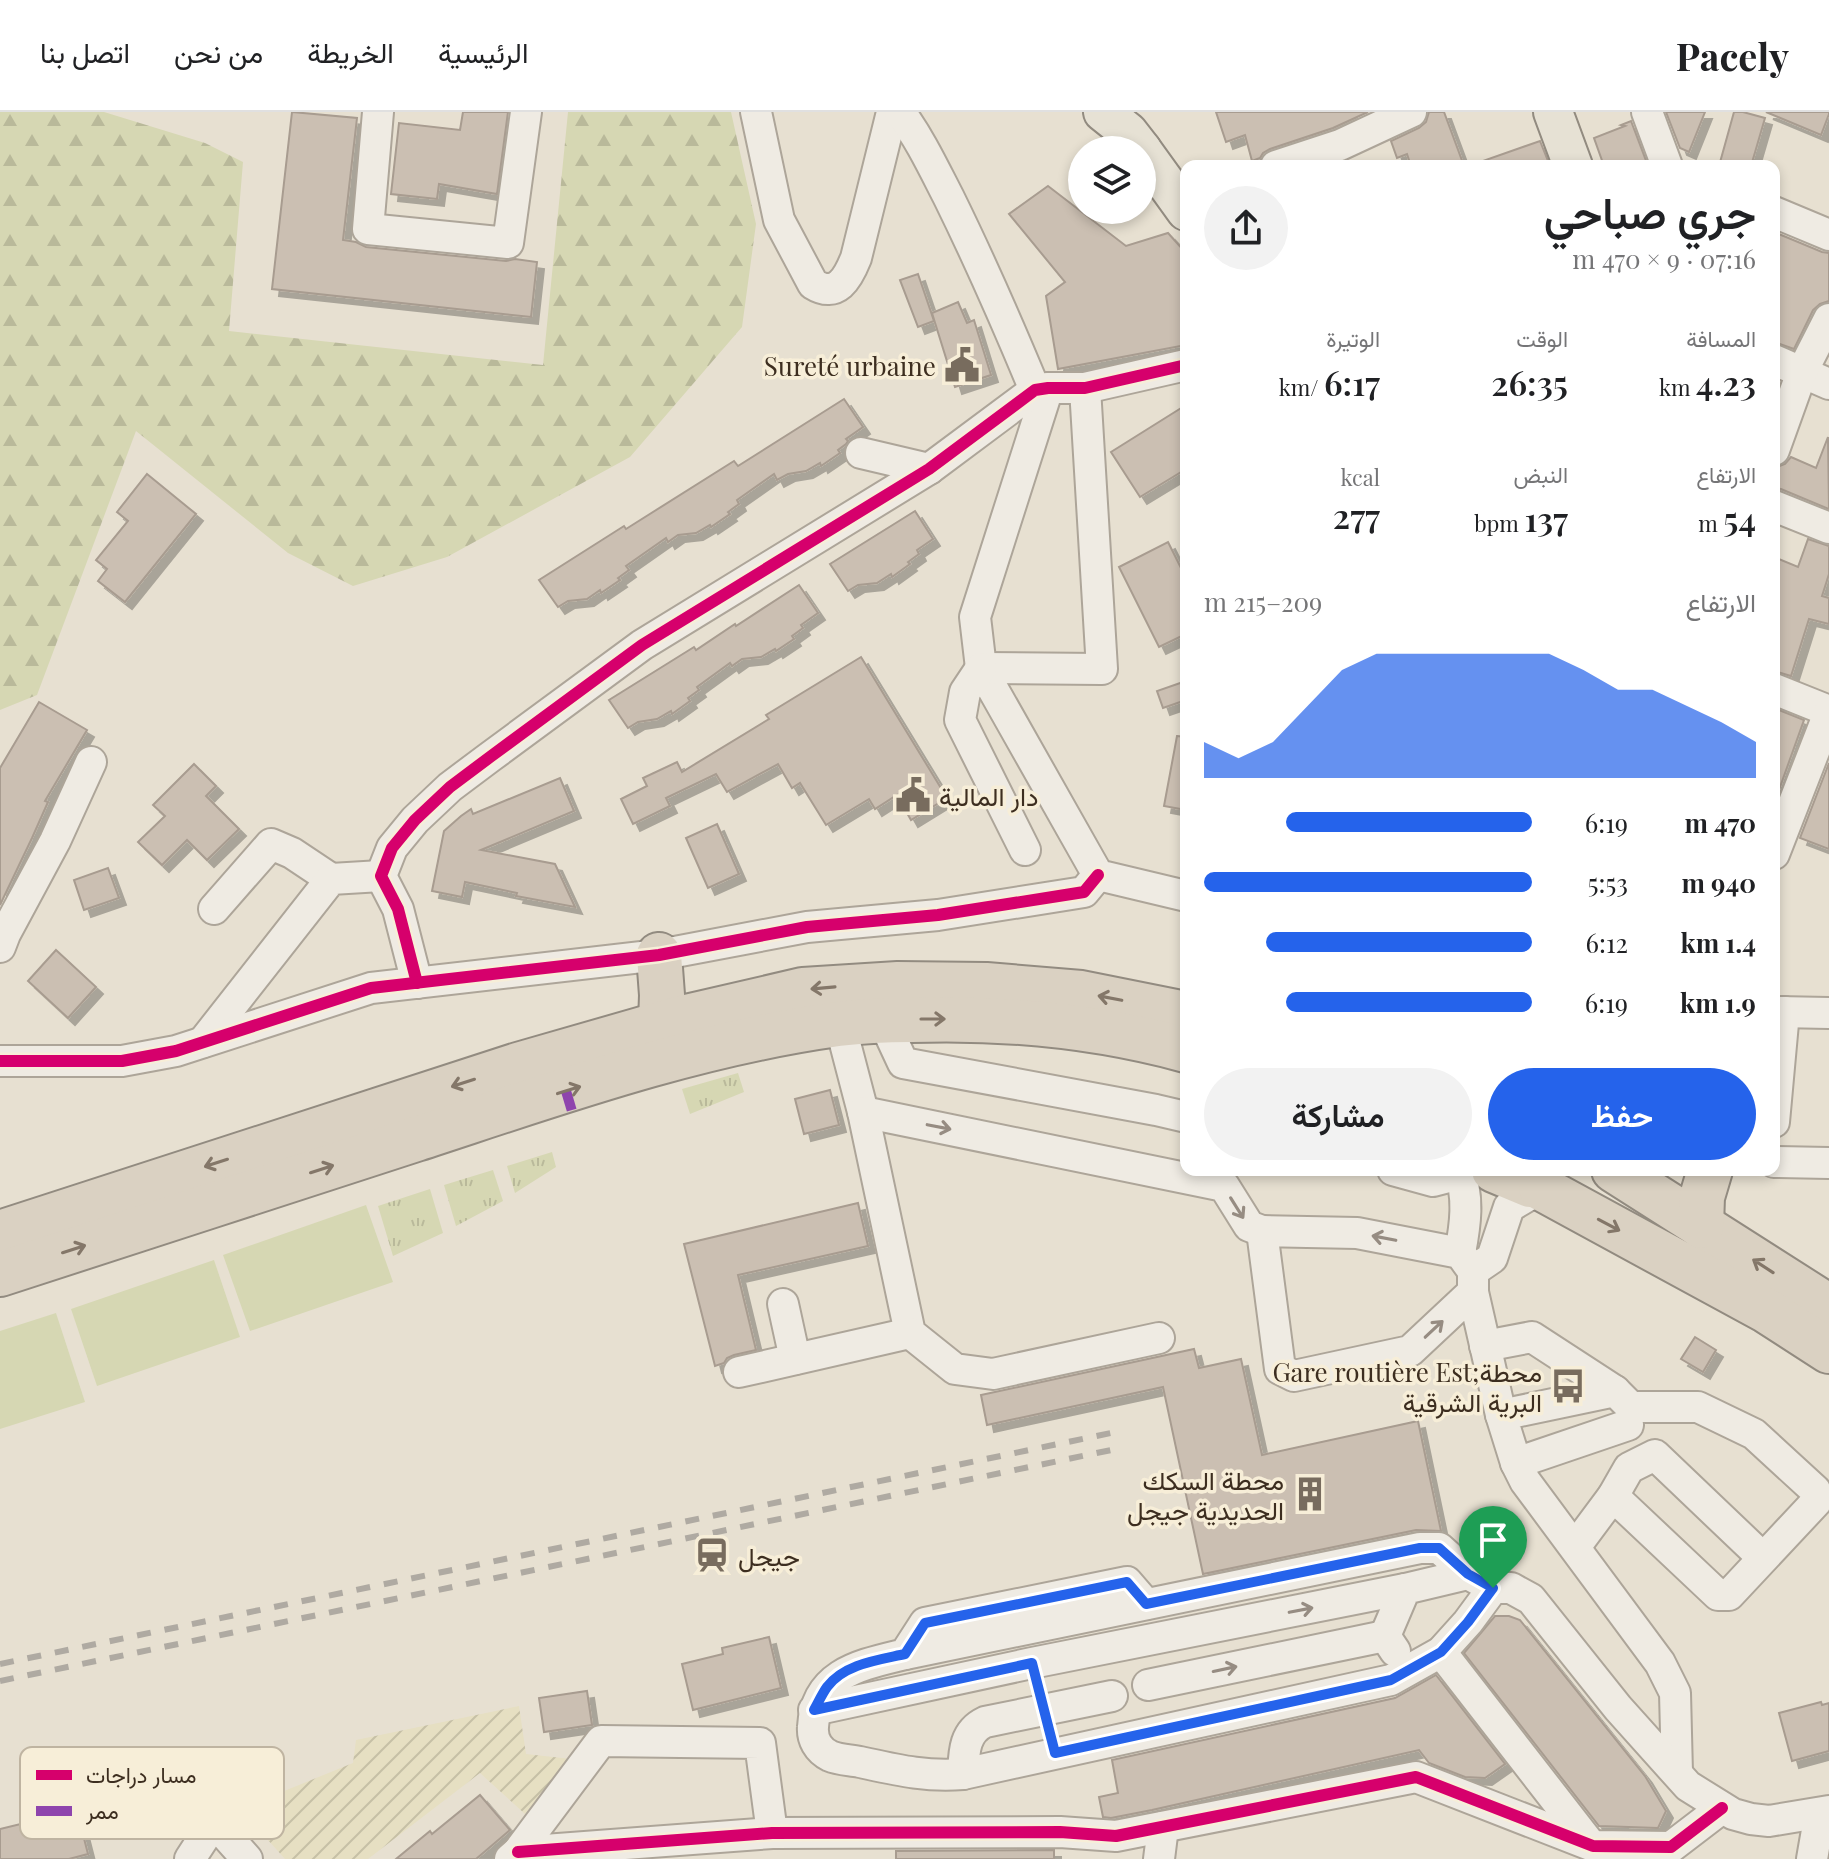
<!DOCTYPE html>
<html lang="ar">
<meta charset="utf-8">
<style>
:root{--surface:#fff;--page:#f2f2f2;--text:#202124;--muted:#757577;--line:#e0e0e0;--accent:#2563eb}
body{margin:0;font-family:"Playfair Display",Vazirmatn,serif;background:var(--page);color:var(--text);direction:rtl;height:100vh;display:flex;flex-direction:column;font-size:30px;white-space:nowrap}
*{box-sizing:border-box;margin:0}
p{font-size:26px;color:var(--muted)}
.icon{flex:none;width:44px;height:44px;fill:none;stroke:currentColor;stroke-width:2;stroke-linecap:round;stroke-linejoin:round}
.map{position:relative;flex:1;overflow:hidden;direction:ltr}
.drawer{position:absolute;left:1180px;top:48px;width:600px;height:1016px;display:flex;flex-direction:column;background:var(--surface);border-radius:16px;box-shadow:0 4px 12px #0003;direction:rtl}
.drawer>*{flex:none}
.controls{position:absolute;left:1068px;top:24px;display:grid;gap:16px}
.controls a{display:grid;place-items:center;width:88px;height:88px;border-radius:50%;background:var(--surface);box-shadow:0 4px 12px #0003;font-size:40px}
.pin{position:absolute;display:grid;place-items:center;width:68px;height:68px;color:#fff;margin:-82px -34px;border-radius:50% 50% 50% 0;rotate:-45deg;box-shadow:0 0 8px #0007}
.pin .icon{rotate:45deg}
.round{display:grid;place-items:center;flex:none;width:84px;height:84px;border-radius:42px;background:var(--page)}
.summary{display:flex;align-items:center;justify-content:space-between;height:136px;padding:0 24px}
h1{font-size:44px;font-weight:600;line-height:60px}
.figures{display:grid;grid-template-columns:repeat(3,1fr);gap:12px;height:136px;padding:8px 24px}
.figures div{display:grid;align-content:center}
.figures b{font-size:34px;font-weight:600}
.figures small{font-size:22px;font-weight:400}
.figures p{font-size:22px}
.chart{height:224px;padding:16px 24px}
.chart p{display:flex;justify-content:space-between}
.chart svg{width:100%;height:144px;margin-top:8px;fill:var(--accent);opacity:.7}
.button{display:flex;gap:16px;margin-top:auto;padding:16px 24px}
.button a{flex:1;height:92px;border-radius:48px;background:var(--accent);color:#fff;font-size:32px;font-weight:600;line-height:92px;text-align:center}
.button a+a{background:var(--page);color:var(--text)}
ul{padding:0 24px;list-style:none;font-size:26px}
li{display:grid;grid-template-columns:128px 96px 1fr;align-items:center;height:60px}
li i{height:20px;border-radius:10px;background:var(--accent)}
header{display:flex;align-items:center;gap:48px;box-sizing:border-box;height:112px;padding:0 40px;background:var(--surface);border-bottom:2px solid var(--line)}
header strong{font-size:38px}
nav{display:flex;gap:44px;margin-inline-start:auto;font-size:28px}
.map>svg:first-child{display:block}
.farmland{fill:url(#farmland-furrows)}
.grass{fill:url(#grass-tufts)}
.forest{fill:url(#forest-firs)}
.green{fill:#d6d7b3}
.building{fill:#cbbfb2;stroke:#a89c90;stroke-width:2;filter:url(#shadow)}
.lines{fill:none;stroke-linecap:round;stroke-linejoin:round}
.minor-casing{stroke:#ada599;stroke-width:34}
.major-casing{stroke:#928b80;stroke-width:42}
.highway-casing{stroke:#928b80;stroke-width:48}
.minor{stroke:#efebe3;stroke-width:30}
.major{stroke:#e6e1d4;stroke-width:38}
.highway{stroke:#dad1c2;stroke-width:44}
.rail{stroke:#afaaa2;stroke-width:6;stroke-dasharray:14 14;stroke-linecap:butt}
.quiet{stroke:#8e44ad;stroke-width:10;stroke-dasharray:20 10;stroke-linecap:butt}
.cycleway-casing{stroke:#f7eed8;stroke-width:17}
.cycleway{stroke:#d6006c;stroke-width:12}
.oneway{stroke:#847769}
.oneway2{stroke:#968c82}
.route-casing{stroke:#fff;stroke-width:16}
.route{stroke:#2563eb;stroke-width:10}
.labels{text-anchor:middle;dominant-baseline:central;stroke-width:7;stroke-linejoin:round;paint-order:stroke}
.poi-label{font-size:26px;fill:#3d2e20;stroke:#f7eed8;text-anchor:end}
.key{fill:#f7eed8;stroke:#bfb4a1;stroke-width:2}
.key-label{font-size:22px;fill:#3d2e20}
</style>
<header>
<strong>Pacely</strong>
<nav><a>الرئيسية</a><a>الخريطة</a><a>من نحن</a><a>اتصل بنا</a></nav>
</header>
<div class="map">
<svg width="1829" height="1747" viewBox="0 0 1829 1747">
<defs>
<pattern id="farmland-furrows" width="10" height="10" patternUnits="userSpaceOnUse" patternTransform="scale(2)"><rect width="10" height="10" fill="#e6dfc2"/><path d="M-1 1l2-2M0 10L10 0M9 11l2-2" fill="none" stroke="#c6c0a6"/></pattern>
<pattern id="grass-tufts" width="24" height="20" patternUnits="userSpaceOnUse" patternTransform="scale(2)"><rect width="24" height="20" fill="#d6d7b3"/><path d="M3 7l-1-3M5 7V3M7 7l1-3M15 17l-1-3M17 17v-4M19 17l1-3" fill="none" stroke="#b9b99a"/></pattern>
<pattern id="forest-firs" width="22" height="20" patternUnits="userSpaceOnUse" patternTransform="scale(2)"><rect width="22" height="20" fill="#d6d7b3"/><path d="M5 1l3.5 6h-7zM16 11l3.5 6h-7z" fill="#b9b99a"/></pattern>
<filter id="shadow"><feDropShadow dx="7" dy="7" stdDeviation="0" flood-color="#0004"/></filter>
</defs>
<rect width="100%" height="100%" fill="#e7e0d1"/>
<!-- farmland -->
<polygon class="farmland" points="519,1594 526,1642 571,1647 525,1702 480,1661 368,1747 285,1747 240,1697 353,1651 356,1628"/>
<!-- grass -->
<g class="grass">
<polygon points="738,961 744,980 690,1002 682,977"/>
<polygon points="552,1040 556,1055 515,1081 507,1054"/>
<polygon points="493,1058 503,1089 456,1114 444,1073"/>
<polygon points="430,1077 443,1121 393,1144 378,1094"/>
</g>
<!-- forest -->
<polygon class="forest" points="0,0 104,0 205,31 243,50 229,219 543,253 568,0 731,0 756,112 742,215 630,345 447,445 353,474 288,441 136,319 37,583 0,598"/>
<!-- green -->
<g class="green">
<polygon points="366,1093 393,1170 250,1219 223,1143"/>
<polygon points="214,1148 240,1225 97,1274 71,1197"/>
<polygon points="56,1201 85,1290 0,1317 0,1219"/>
</g>
<!-- building -->
<g class="building">
<polygon points="292,0 357,6 343,128 356,130 366,135 506,149 515,147 537,150 531,205 272,177"/>
<polygon points="463,0 508,0 497,82 439,72 437,87 391,82 399,11 460,18"/>
<polygon points="1216,0 1368,0 1333,16 1270,37 1263,41 1260,46 1252,49 1245,23 1226,30"/>
<polygon points="1429,0 1444,0 1464,54 1411,54 1407,42 1397,46 1391,29 1419,16 1426,10"/>
<polygon points="1666,0 1705,0 1689,40 1680,36"/>
<polygon points="1734,0 1743,0 1765,6 1751,54 1719,54"/>
<polygon points="1766,0 1829,0 1829,2 1821,23"/>
<polygon points="1631,9 1648,54 1604,54 1594,26 1625,14 1621,13"/>
<polygon points="1540,29 1550,54 1478,54 1477,51"/>
<polygon points="1048,74 1126,134 1168,121 1186,141 1186,233 1058,257 1046,184 1065,170 1009,102"/>
<polygon points="1774,120 1822,140 1829,141 1829,189 1820,192 1813,198 1794,237 1774,230"/>
<polygon points="918,162 934,209 918,215 900,168"/>
<polygon points="958,190 967,211 974,208 991,263 955,275 932,201"/>
<polygon points="844,287 863,315 846,327 848,329 846,332 838,338 840,341 821,354 820,351 806,359 788,362 777,368 774,362 737,388 739,392 728,400 730,402 711,415 710,413 696,421 678,423 668,430 666,426 626,454 629,458 618,466 620,468 601,481 600,478 587,487 568,489 558,495 539,468 624,414 626,417 734,349 738,354"/>
<polygon points="1186,293 1186,357 1140,385 1111,340"/>
<polygon points="1828,325 1829,397 1781,377 1774,376 1774,356 1785,352 1791,345 1816,356"/>
<polygon points="147,362 196,402 125,490 98,469 107,457 96,448 128,409 117,400"/>
<polygon points="915,399 933,427 917,438 919,442 908,450 910,452 892,465 891,462 877,471 858,473 848,479 830,452"/>
<polygon points="1808,427 1829,434 1829,462 1822,484 1829,486 1829,512 1809,507 1791,564 1774,559 1774,445 1798,455"/>
<polygon points="1168,430 1186,466 1186,522 1159,535 1119,455"/>
<polygon points="799,473 818,501 801,513 803,516 792,524 794,527 776,539 775,537 761,545 742,547 732,554 730,551 697,575 699,578 688,586 690,589 672,602 671,599 657,607 638,610 628,616 609,588 694,535 696,538 735,512 736,514"/>
<polygon points="861,545 947,686 911,708 897,683 875,697 869,687 826,713 800,671 792,676 778,652 727,680 716,662 666,686 670,694 633,712 621,687 647,674 643,666 677,650 682,660 769,607 766,603"/>
<polygon points="1186,569 1186,588 1163,596 1157,579"/>
<polygon points="39,590 87,618 45,689 48,690 32,726 0,793 0,656"/>
<polygon points="1774,596 1804,608 1775,689 1774,689"/>
<polygon points="1177,624 1186,625 1186,698 1164,694"/>
<polygon points="1829,651 1829,737 1800,726"/>
<polygon points="194,652 216,674 206,684 239,717 207,748 187,728 162,753 138,730 165,704 153,693"/>
<polygon points="560,666 574,699 481,738 555,752 575,795 516,784 517,781 465,770 462,785 432,779 444,719 461,704 471,697 473,702"/>
<polygon points="717,712 739,762 708,776 686,726"/>
<polygon points="108,756 119,786 84,798 74,768"/>
<polygon points="56,838 96,875 68,906 28,869"/>
<polygon points="830,978 839,1013 804,1022 795,987"/>
<polygon points="858,1091 868,1134 738,1163 756,1238 734,1243 727,1246 724,1251 715,1254 684,1132"/>
<polygon points="1695,1225 1716,1238 1703,1260 1681,1247"/>
<polygon points="1194,1237 1199,1256 1241,1247 1262,1343 1418,1309 1441,1419 1416,1418 1203,1462 1163,1275 987,1313 981,1283"/>
<polygon points="1495,1504 1509,1504 1520,1508 1645,1664 1666,1699 1658,1716 1599,1714 1464,1541"/>
<polygon points="769,1525 781,1576 693,1598 682,1552 723,1542 722,1536"/>
<polygon points="1436,1563 1505,1652 1485,1666 1465,1665 1429,1651 1419,1638 1152,1698 1111,1706 1103,1705 1099,1685 1118,1681 1112,1648 1395,1586"/>
<polygon points="587,1579 592,1613 544,1620 539,1586"/>
<polygon points="1821,1590 1822,1593 1829,1591 1829,1639 1792,1649 1779,1601"/>
<polygon points="480,1683 510,1718 476,1747 396,1747 430,1719 432,1722"/>
<polygon points="73,1694 77,1708 79,1707 88,1742 69,1747 0,1747 0,1717 33,1709 32,1705"/>
<polygon points="1054,1738 1054,1747 896,1747 896,1739"/>
</g>
<g class="lines">
<!-- minor casing -->
<g class="minor-casing">
<g id="minor">
<polyline points="378,0 368,117 508,131 526,0"/>
<path d="M756,0L779,108L813,172C837,187 848,166 856,146L892,0"/>
<path d="M900,0C920,27 934,57 949,86C980,149 1008,213 1035,278"/>
<polyline points="1647,0 1667,54"/>
<polyline points="1276,54 1340,33 1411,0"/>
<polyline points="1774,100 1829,123"/>
<polyline points="1774,248 1829,272"/>
<polyline points="1048,276 975,505 981,556 1098,763 1186,784"/>
<polyline points="1774,338 1802,260 1829,207"/>
<polyline points="861,341 929,357"/>
<polyline points="1774,394 1829,416"/>
<polyline points="981,556 1102,557 1085,276"/>
<polyline points="981,556 965,580 960,608 1025,738"/>
<polyline points="1774,577 1829,599"/>
<polyline points="1774,742 1829,601"/>
<polyline points="214,797 271,732 292,741 331,767"/>
<polyline points="0,835 5,822 55,729 91,650"/>
<polyline points="417,871 398,797 381,764 392,736 415,708 450,675 490,645 642,533 929,357 1035,278 1048,276 1085,276 1186,253"/>
<polyline points="1774,900 1829,901"/>
<polyline points="883,908 903,951 1156,998 1186,1005"/>
<polyline points="840,912 863,1000 910,1221 955,1257 993,1262 1159,1226"/>
<polyline points="203,930 331,767 381,764"/>
<polyline points="0,949 122,949 176,939 371,876 659,843 807,815 938,803 1084,780 1098,763"/>
<polyline points="863,1000 1224,1074 1249,1114 1262,1119"/>
<polyline points="1774,1010 1784,900"/>
<polyline points="1774,1050 1829,1051"/>
<polyline points="1393,1058 1433,1069 1460,1062"/>
<path d="M1458,1058C1470,1083 1465,1115 1460,1141"/>
<polyline points="1473,1159 1492,1146 1509,1095 1541,1076"/>
<polyline points="1473,1180 1410,1239 1294,1264 1280,1257 1262,1119 1357,1121 1460,1141 1473,1159 1473,1180 1501,1303"/>
<polyline points="783,1192 795,1247"/>
<polyline points="1485,1234 1532,1225 1615,1279"/>
<polyline points="739,1260 910,1221"/>
<polyline points="1516,1351 1628,1313"/>
<polyline points="1613,1384 1718,1483 1729,1483 1816,1390 1815,1378 1754,1322 1698,1295 1631,1295 1615,1279 1501,1303 1516,1351 1525,1369 1660,1551 1675,1581 1677,1661"/>
<polyline points="1575,1435 1613,1384 1629,1356 1655,1343 1763,1446"/>
<path d="M1146,1492L1127,1470L925,1511L905,1542C861,1553 816,1560 813,1615C812,1627 818,1638 830,1644C839,1648 851,1648 860,1650C897,1658 925,1665 963,1662L1391,1568L1441,1540L1468,1510L1493,1476"/>
<polyline points="1395,1539 1385,1524 1405,1477 1468,1462"/>
<polyline points="1441,1540 1590,1732"/>
<polyline points="905,1542 1420,1436 1439,1436 1468,1462 1493,1476 1511,1476 1531,1487 1618,1596 1688,1674 1733,1702 1751,1707 1769,1709 1829,1699"/>
<polyline points="1148,1573 1385,1524"/>
<polyline points="814,1598 1032,1551 1405,1477"/>
<path d="M963,1662C964,1640 964,1620 985,1610L1112,1584"/>
<polyline points="518,1740 772,1721 1060,1720 1116,1724 1416,1665 1593,1734 1671,1735 1722,1696"/>
<polyline points="190,1747 214,1710 247,1747"/>
<polyline points="510,1747 518,1740 601,1629 760,1631 772,1721"/>
<polyline points="1159,1747 1163,1715"/>
<polyline points="1812,1747 1820,1701"/>
</g>
</g>
<!-- major casing -->
<g class="major-casing">
<g id="major">
<polyline points="1103,0 1128,20 1142,38"/>
<polyline points="1553,0 1573,54"/>
<polyline points="1142,38 1186,99"/>
</g>
</g>
<!-- highway casing -->
<g class="highway-casing">
<g id="highway">
<polyline points="659,843 662,883 661,912"/>
<polyline points="1494,1058 1530,1073"/>
<polyline points="1614,1058 1829,1195"/>
<polyline points="1541,1076 1767,1199 1829,1239"/>
<polyline points="1701,1114 1702,1085 1710,1058"/>
<polyline points="0,1121 518,953 678,907 803,878 898,872 986,873 1081,881 1186,902"/>
<path d="M0,1162C139,1117 277,1072 416,1027C554,982 693,932 838,912C862,909 887,908 911,908C1003,905 1098,914 1186,938"/>
</g>
</g>
<!-- minor -->
<use href="#minor" class="minor"/>
<!-- major -->
<use href="#major" class="major"/>
<!-- highway -->
<use href="#highway" class="highway"/>
<!-- rail -->
<g class="rail">
<polyline points="0,1552 1111,1321"/>
<polyline points="0,1569 1116,1337"/>
</g>
<!-- quiet -->
<polyline class="quiet" points="566,979 574,1006"/>
<!-- cycleway casing -->
<g class="cycleway-casing">
<g id="cycleway">
<polyline points="417,871 398,797 381,764 392,736 415,708 450,675 490,645 642,533 929,357 1035,278 1048,276 1085,276 1186,253"/>
<polyline points="0,949 122,949 176,939 371,876 659,843 807,815 938,803 1084,780 1098,763"/>
<polyline points="518,1740 772,1721 1060,1720 1116,1724 1416,1665 1593,1734 1671,1735 1722,1696"/>
</g>
</g>
<!-- cycleway -->
<use href="#cycleway" class="cycleway"/>
</g>
<!-- one-way arrows -->
<defs><path id="oneway-shaft" d="M-6 0H5M1.5-3L5.5 0L1.5 3" fill="none" stroke-width="1.6" stroke-linecap="round" stroke-linejoin="round" transform="scale(2)"/></defs>
<g class="oneway">
<use href="#oneway-shaft" transform="translate(823 876) rotate(175)"/>
<use href="#oneway-shaft" transform="translate(1110 886) rotate(-169)"/>
<use href="#oneway-shaft" transform="translate(933 907)"/>
<use href="#oneway-shaft" transform="translate(463 971) rotate(162)"/>
<use href="#oneway-shaft" transform="translate(569 978) rotate(-17)"/>
<use href="#oneway-shaft" transform="translate(216 1051) rotate(162)"/>
<use href="#oneway-shaft" transform="translate(322 1057) rotate(-18)"/>
<use href="#oneway-shaft" transform="translate(1609 1113) rotate(28)"/>
<use href="#oneway-shaft" transform="translate(74 1137) rotate(-18)"/>
<use href="#oneway-shaft" transform="translate(1763 1154) rotate(-147)"/>
</g>
<g class="oneway2">
<use href="#oneway-shaft" transform="translate(939 1015) rotate(11)"/>
<use href="#oneway-shaft" transform="translate(1237 1096) rotate(58)"/>
<use href="#oneway-shaft" transform="translate(1384 1126) rotate(-169)"/>
<use href="#oneway-shaft" transform="translate(1434 1217) rotate(-43)"/>
<use href="#oneway-shaft" transform="translate(1301 1498) rotate(-11)"/>
<use href="#oneway-shaft" transform="translate(1225 1557) rotate(-12)"/>
</g>
<g class="lines">
<!-- route casing -->
<g class="route-casing">
<path id="route" d="M1420,1436H1439L1468,1462L1493,1476L1468,1510L1441,1540L1391,1568L1055,1641L1032,1551L814,1598C818,1591 822,1582 827,1575C844,1552 878,1548 905,1542L925,1511L1127,1470L1146,1492Z"/>
</g>
<!-- route -->
<use href="#route" class="route"/>
</g>
<!-- icons -->
<defs>
<g id="civic-bare" transform="scale(2.76)"><path d="M-.6-6.5H3V-4.5H.6V-3L4-1V1h2V6H-6V1h2V-1L-.6-3ZM-1.2 2.5V6h2.4V2.5Z" fill="#786c5e" stroke="#f7eed8" stroke-width="2.5" paint-order="stroke"/></g>
<g id="bus-bare" transform="scale(2.76)"><path d="M-5-6H5V4H4V6H2V4H-2V6H-4V4H-5ZM-3.5-4V0h7V-4ZM-3.5 1.2v1.5H-2V1.2ZM2 1.2v1.5H3.5V1.2Z" fill="#786c5e" stroke="#f7eed8" stroke-width="2.5" paint-order="stroke"/></g>
<g id="building-bare" transform="scale(2.76)"><path d="M-4-6H4V6H1V3H-1V6H-4ZM-2.5-4.3h1.7v1.8h-1.7ZM.8-4.3h1.7v1.8H.8ZM-2.5-1h1.7V.8h-1.7ZM.8-1h1.7V.8H.8Z" fill="#786c5e" stroke="#f7eed8" stroke-width="2.5" paint-order="stroke"/></g>
<g id="station-bare" transform="scale(2.76)"><path d="M-3-6H3Q5-6 5-4V2Q5 4 3 4L4.5 6H3L1.5 4h-3L-3 6H-4.5L-3 4Q-5 4-5 2V-4Q-5-6-3-6ZM-3.5-4v3h7v-3ZM-3.5 1v1.5H-2V1ZM2 1v1.5H3.5V1Z" fill="#786c5e" stroke="#f7eed8" stroke-width="2.5" paint-order="stroke"/></g>
</defs>
<g fill-rule="evenodd">
<use href="#civic-bare" x="962" y="253"/>
<use href="#civic-bare" x="913" y="683"/>
<use href="#bus-bare" x="1568" y="1274"/>
<use href="#building-bare" x="1310" y="1382"/>
<use href="#station-bare" x="712" y="1443"/>
</g>
<g class="labels">
<!-- poi labels -->
<g class="poi-label">
<text x="936" y="253">Sureté urbaine</text>
<text x="939" y="683" text-anchor="start">دار المالية</text>
<text x="1542" y="1259">Gare routière Est;محطة<tspan x="1542" dy="30">البرية الشرقية</tspan></text>
<text x="1284" y="1367">محطة السكك<tspan x="1284" dy="30">الحديدية جيجل</tspan></text>
<text x="738" y="1443" text-anchor="start">جيجل</text>
</g>
</g>
<!-- legend -->
<rect x="20" y="1635" width="264" height="92" rx="12" class="key"/>
<rect x="36" y="1658" width="36" height="10" fill="#d6006c"/>
<rect x="36" y="1694" width="36" height="10" fill="#8e44ad"/>
<g class="key-label">
<text x="86" y="1671">مسار دراجات</text>
<text x="86" y="1707">ممر</text>
</g>
</svg>
<div class="controls">
<a><svg class="icon" aria-label="layers" viewBox="0 0 24 24"><path d="M12 4l9 5-9 5-9-5zM3 14l9 5 9-5"/></svg></a>
</div>
<div class="pin" style="left:1493px;top:1476px;background:#1e9e55"><svg class="icon" aria-label="arrive" viewBox="0 0 24 24"><path d="M6 21V4h12l-3 4 3 4H6"/></svg></div>
<section class="drawer">
<div class="summary"><div><h1>جري صباحي</h1><p>07:16 · 9 × 470 m</p></div><a class="round"><svg class="icon" aria-label="share" viewBox="0 0 24 24"><path d="M12 15V3M7 8l5-5 5 5M5 13v7h14v-7"/></svg></a></div>
<div class="figures">
<div><p>المسافة</p><b>4.23<small> km</small></b></div>
<div><p>الوقت</p><b>26:35</b></div>
<div><p>الوتيرة</p><b>6:17<small> /km</small></b></div>
</div>
<div class="figures">
<div><p>الارتفاع</p><b>54<small> m</small></b></div>
<div><p>النبض</p><b>137<small> bpm</small></b></div>
<div><p>kcal</p><b>277</b></div>
</div>
<div class="chart"><p><span>الارتفاع</span>209–215 m</p>
<svg viewBox="0 0 160 44" preserveAspectRatio="none"><path d="M0 44V33L10 38L20 33L30 22L40 11L50 6L60 6L70 6L80 6L90 6L100 6L110 11L120 17L130 17L140 22L150 27L160 33V44z"/></svg>
</div>
<ul>
<li><b>470 m</b>6:19<i style="width:75%"></i></li>
<li><b>940 m</b>5:53<i style="width:100%"></i></li>
<li><b>1.4 km</b>6:12<i style="width:81%"></i></li>
<li><b>1.9 km</b>6:19<i style="width:75%"></i></li>
</ul>
<div class="button"><a>حفظ</a><a>مشاركة</a></div>
</section>
</div>
